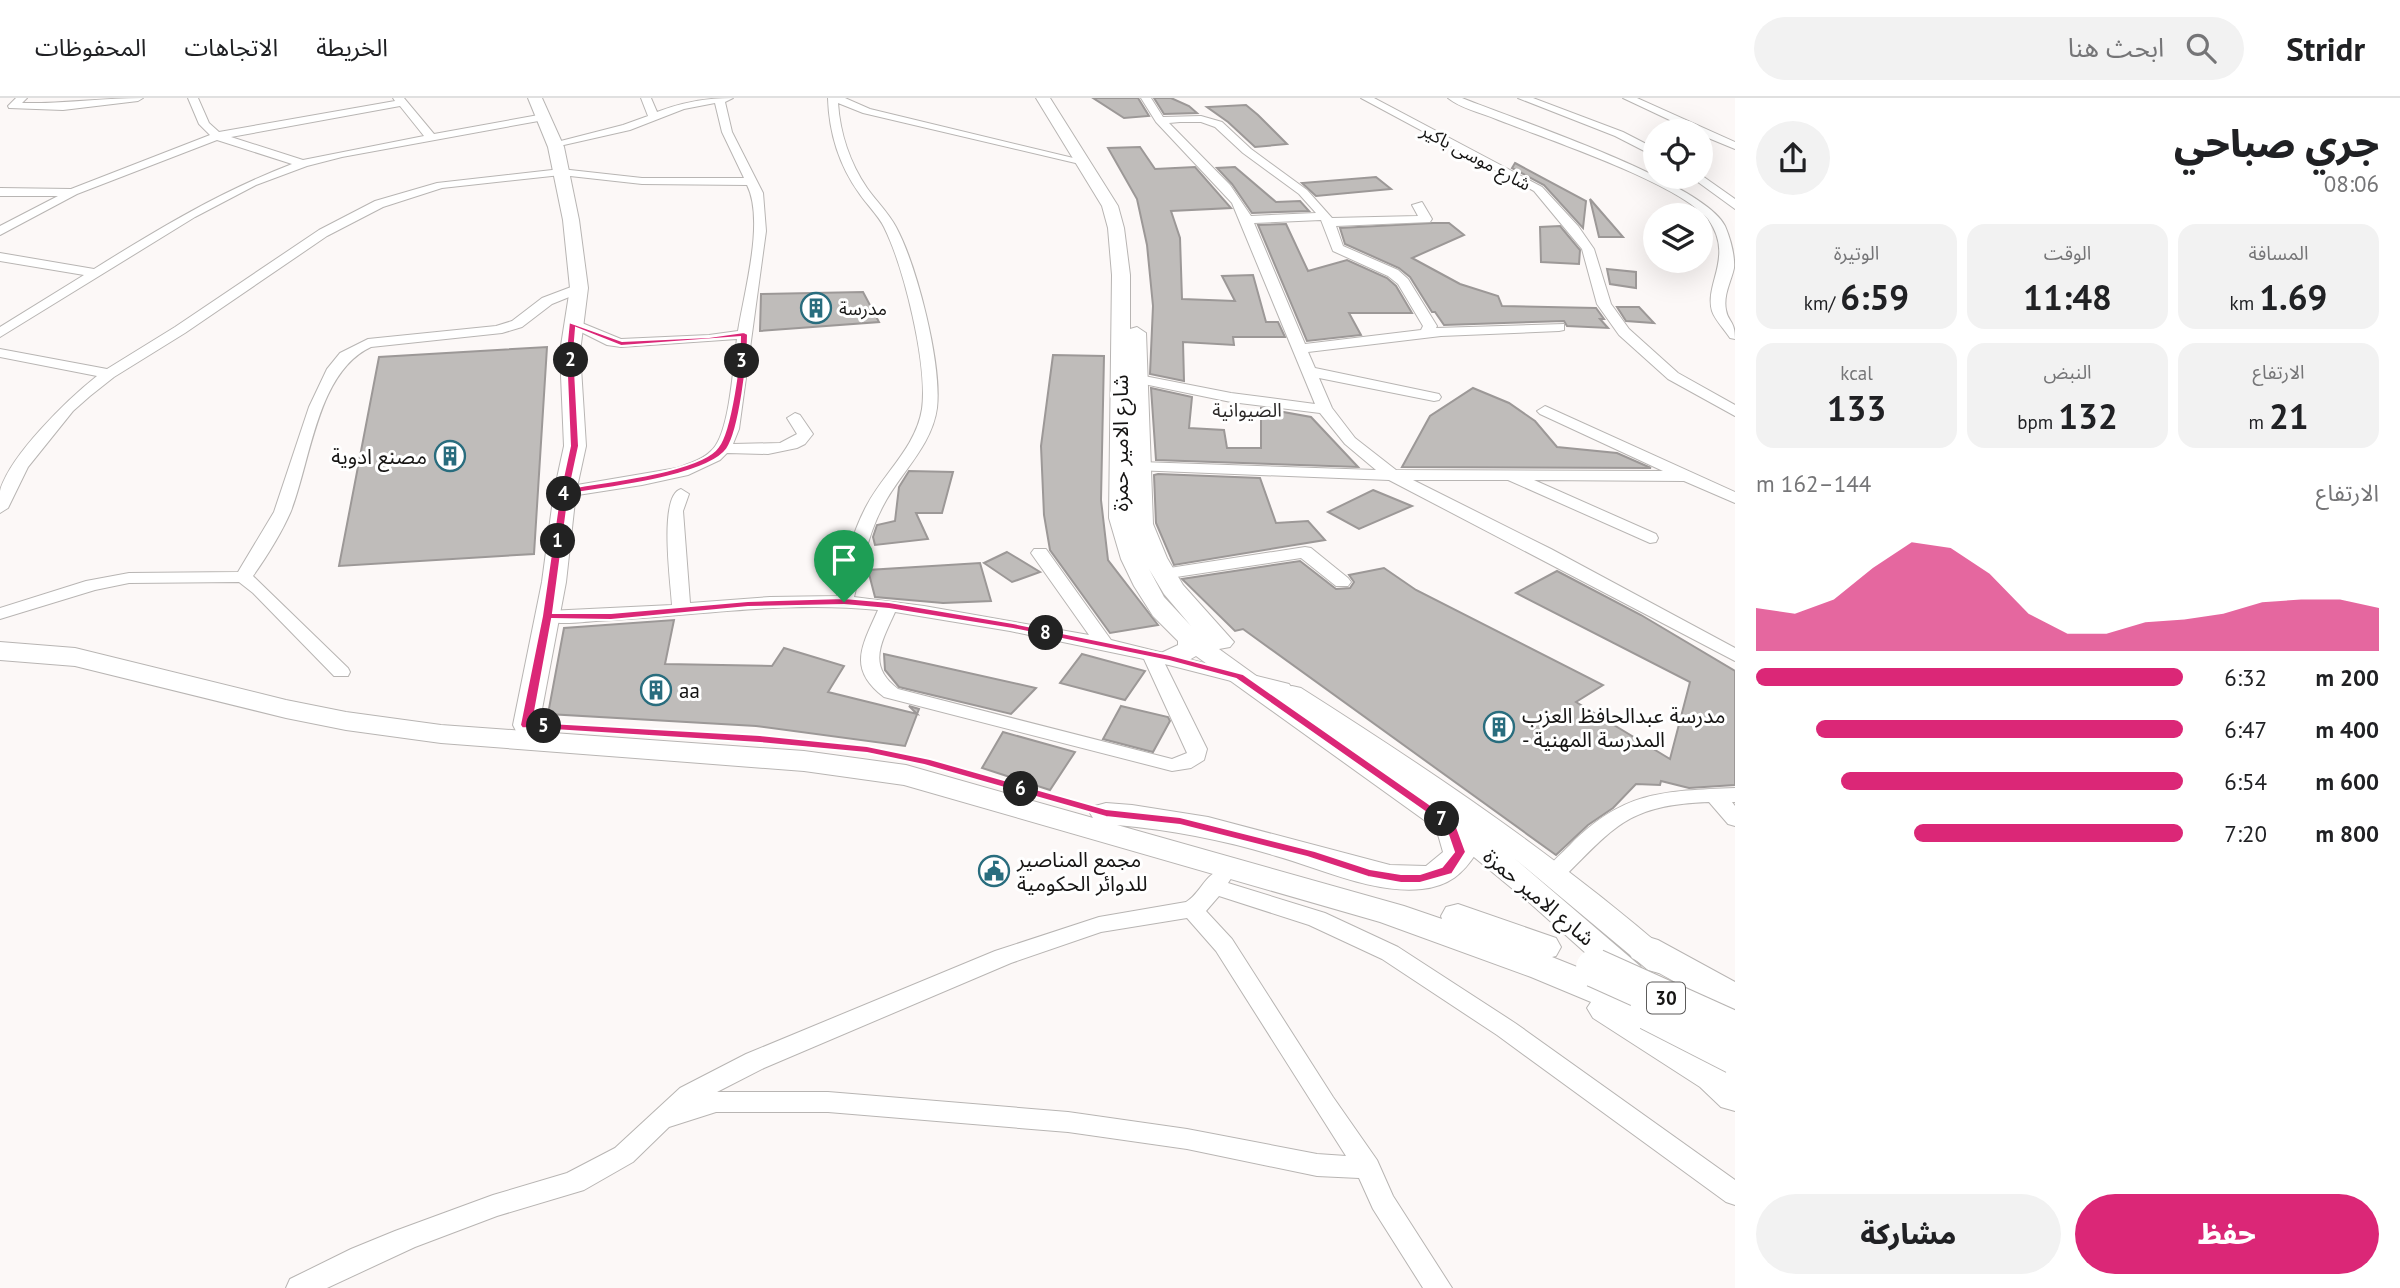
<!DOCTYPE html>
<html lang="ar">
<meta charset="utf-8">
<style>
:root{--surface:#fff;--page:#f2f2f2;--text:#202124;--muted:#757577;--line:#e0e0e0;--accent:#db2777}
body{margin:0;font-family:"PT Sans","Noto Sans Arabic",sans-serif;background:var(--page);color:var(--text);direction:rtl;height:100vh;display:flex;flex-direction:column;font-size:26px;white-space:nowrap}
*{box-sizing:border-box;margin:0}
p{font-size:23px;color:var(--muted)}
.icon{flex:none;width:38px;height:38px;fill:none;stroke:currentColor;stroke-width:2;stroke-linecap:round;stroke-linejoin:round}
.map{position:relative;flex:1;overflow:hidden;direction:ltr}
.sheet{display:flex;flex-direction:column;background:var(--surface);width:665px}
.sheet>*{flex:none}
.controls{position:absolute;left:1643px;top:21px;display:grid;gap:14px}
.controls a{display:grid;place-items:center;width:70px;height:70px;border-radius:50%;background:var(--surface);box-shadow:0 7px 28px #0002;font-size:35px}
.pin{position:absolute;display:grid;place-items:center;width:60px;height:60px;color:#fff;margin:-72px -30px;border-radius:50% 50% 50% 0;rotate:-45deg;box-shadow:0 0 7px #0007}
.pin .icon{rotate:45deg}
.km{position:absolute;width:35px;height:35px;margin:-18px;border-radius:50%;background:#222;color:#fff;font-size:19px;line-height:35px;text-align:center}
.round{display:grid;place-items:center;flex:none;width:74px;height:74px;border-radius:37px;background:var(--page)}
.headline{display:flex;align-items:center;justify-content:space-between;height:119px;padding:0 21px}
h1{font-size:38px;font-weight:800;line-height:52px}
.figures{display:grid;grid-template-columns:repeat(3,1fr);gap:10px;height:119px;padding:7px 21px}
.figures div{display:grid;align-content:center;border-radius:18px;background:var(--page);text-align:center}
.figures b{font-size:35px;font-weight:800}
.figures small{font-size:19px;font-weight:400}
.figures p{font-size:19px}
.chart{height:196px;padding:14px 21px}
.chart p{display:flex;justify-content:space-between}
.chart svg{width:100%;height:126px;margin-top:7px;fill:var(--accent);opacity:.7}
.button{display:flex;gap:14px;margin-top:auto;padding:14px 21px}
.button a{flex:1;height:80px;border-radius:42px;background:var(--accent);color:#fff;font-size:28px;font-weight:800;line-height:80px;text-align:center}
.button a+a{background:var(--page);color:var(--text)}
ul{padding:0 21px;list-style:none;font-size:23px}
li{display:grid;grid-template-columns:112px 84px 1fr;align-items:center;height:52px}
li i{height:18px;border-radius:9px;background:var(--accent)}
header{display:flex;align-items:center;gap:42px;box-sizing:border-box;height:98px;padding:0 35px;background:var(--surface);border-bottom:2px solid var(--line)}
header strong{font-size:33px}
nav{display:flex;gap:38px;margin-inline-start:auto;font-size:24px}
.search{width:490px;height:63px;background:var(--page);display:flex;align-items:center;gap:18px;box-sizing:border-box;padding:0 24px;border-radius:38px;color:var(--muted);font-size:26px}
main{display:flex;flex:1;min-height:0}
.map>svg:first-child{display:block}
.building{fill:#bfbcba;stroke:#9c9897;stroke-width:2}
.lines{fill:none;stroke-linecap:round;stroke-linejoin:round}
.street-casing{stroke:#b8b5b3;stroke-width:2}
.secondary-casing{stroke:#b8b5b3;stroke-width:2}
.primary-casing{stroke:#b8b5b3;stroke-width:2}
.street{fill:#fff;fill-rule:evenodd}
.secondary{fill:#fff;fill-rule:evenodd}
.primary{fill:#fff;fill-rule:evenodd}
.primary-bridge-casing{stroke:#b8b5b3;stroke-width:40;stroke-linecap:butt}
.primary-bridge{stroke:#fff;stroke-width:38}
.route{fill:#db2777;stroke:#fff;stroke-width:2;fill-rule:evenodd}
.labels{text-anchor:middle;dominant-baseline:central;stroke-width:6;stroke-linejoin:round;paint-order:stroke}
.far-street-label{font-size:18px;fill:#161514;stroke:#fff}
.far-poi-label{font-size:18px;fill:#161514;stroke:#fff;text-anchor:start}
.far-neighbourhood-label{font-size:19px;fill:#2c2928;stroke:#fff}
.shield{fill:#fff;stroke:#5c5b5a;stroke-width:2}
.shield-label{font-size:19px;font-weight:bold;fill:#161514}
.street-label{font-size:21px;fill:#161514;stroke:#fff}
.poi-label{font-size:21px;fill:#161514;stroke:#fff;text-anchor:start}
</style>
<header>
<strong>Stridr</strong>
<div class="search"><svg class="icon" aria-label="search" viewBox="0 0 24 24"><circle cx="10" cy="10" r="6"/><path d="M15 15l6 6"/></svg>ابحث هنا</div>
<nav><a>الخريطة</a><a>الاتجاهات</a><a>المحفوظات</a></nav>
</header>
<main>
<section class="sheet">
<div class="headline"><div><h1>جري صباحي</h1><p>08:06</p></div><a class="round"><svg class="icon" aria-label="share" viewBox="0 0 24 24"><path d="M12 15V3M7 8l5-5 5 5M5 13v7h14v-7"/></svg></a></div>
<div class="figures">
<div><p>المسافة</p><b>1.69<small> km</small></b></div>
<div><p>الوقت</p><b>11:48</b></div>
<div><p>الوتيرة</p><b>6:59<small> /km</small></b></div>
</div>
<div class="figures">
<div><p>الارتفاع</p><b>21<small> m</small></b></div>
<div><p>النبض</p><b>132<small> bpm</small></b></div>
<div><p>kcal</p><b>133</b></div>
</div>
<div class="chart"><p><span>الارتفاع</span>144–162 m</p>
<svg viewBox="0 0 160 44" preserveAspectRatio="none"><path d="M0 44V29L10 31L20 26L30 15L40 6L50 8L60 17L70 31L80 38L90 38L100 34L110 33L120 31L130 27L140 26L150 26L160 29V44z"/></svg>
</div>
<ul>
<li><b>200 m</b>6:32<i style="width:100%"></i></li>
<li><b>400 m</b>6:47<i style="width:86%"></i></li>
<li><b>600 m</b>6:54<i style="width:80%"></i></li>
<li><b>800 m</b>7:20<i style="width:63%"></i></li>
</ul>
<div class="button"><a>حفظ</a><a>مشاركة</a></div>
</section>
<div class="map">
<svg width="1735" height="1190" viewBox="0 0 1735 1190">
<rect width="100%" height="100%" fill="#fcf8f7"/>
<!-- building -->
<g class="building">
<polygon points="1093,0 1138,0 1149,18 1124,20"/>
<polygon points="1154,0 1171,0 1189,8 1197,15 1164,16"/>
<polygon points="1246,7 1258,17 1287,46 1255,49 1228,24 1207,9"/>
<polygon points="1140,49 1155,71 1195,69 1231,110 1171,113 1180,140 1182,201 1235,203 1222,178 1253,177 1266,224 1278,224 1285,239 1233,239 1234,247 1183,244 1184,283 1150,276 1153,208 1147,147 1137,101 1108,50"/>
<polygon points="1515,65 1586,103 1583,130 1544,87 1512,70"/>
<polygon points="1235,69 1276,104 1300,103 1309,113 1252,115 1232,86 1217,70"/>
<polygon points="1376,79 1391,91 1316,98 1302,85"/>
<polygon points="1590,101 1623,139 1599,139"/>
<polygon points="1433,125 1449,125 1464,137 1412,160 1460,186 1498,198 1502,208 1596,210 1604,221 1600,221 1608,230 1567,228 1564,223 1444,227 1435,214 1432,214 1410,179 1399,170 1345,146 1340,130"/>
<polygon points="1286,126 1308,173 1347,162 1387,180 1396,188 1412,215 1349,215 1361,237 1307,243 1258,127"/>
<polygon points="1560,128 1580,152 1579,166 1541,164 1540,129"/>
<polygon points="1607,171 1636,174 1636,190 1610,186"/>
<polygon points="863,194 879,224 760,233 761,196"/>
<polygon points="1617,209 1639,209 1654,225 1626,223"/>
<polygon points="547,249 534,456 339,468 379,259"/>
<polygon points="1053,257 1104,258 1101,402 1108,462 1158,527 1110,535 1050,452 1044,417 1041,348"/>
<polygon points="1151,290 1192,299 1189,330 1224,332 1227,350 1261,350 1261,310 1311,319 1358,369 1156,362"/>
<polygon points="1473,290 1509,305 1535,323 1557,349 1617,355 1651,370 1402,369 1430,318"/>
<polygon points="909,373 953,374 942,415 916,415 928,441 875,447 873,439 877,427 895,423 899,389"/>
<polygon points="1158,376 1260,380 1276,425 1308,423 1325,442 1174,467 1156,425 1154,377"/>
<polygon points="1373,392 1412,408 1359,431 1328,414"/>
<polygon points="1007,454 1040,474 1012,484 984,465"/>
<polygon points="1300,463 1336,491 1350,490 1354,484 1349,477 1384,470 1416,492 1603,587 1576,604 1670,661 1690,584 1516,495 1557,473 1641,517 1735,573 1735,687 1689,690 1661,683 1660,687 1636,686 1613,710 1588,727 1556,757 1243,531 1235,533 1182,481"/>
<polygon points="980,465 991,503 943,505 875,499 868,472"/>
<polygon points="674,522 665,566 772,568 784,550 844,568 828,594 917,616 909,608 919,611 905,648 756,628 548,616 564,530"/>
<polygon points="884,556 1036,590 1011,616 899,589 885,572"/>
<polygon points="1082,556 1145,573 1125,602 1060,585"/>
<polygon points="1121,608 1168,619 1170,623 1153,654 1103,641"/>
<polygon points="1003,634 1075,654 1050,692 982,670"/>
</g>
<g class="lines">
<!-- street casing -->
<g class="street-casing">
<g id="street">
<path d="M16,0H27L22,5C63,6 103,0 143,0L138,3L63,12L9,10L8,8Z"/>
<path d="M188,0H198L209,25L219,34L395,3L393,0H404L434,36L544,16L549,19L544,22L342,59L307,68L256,87L195,119L0,239V229L84,177L0,163V155L94,171C158,131 221,93 292,66L217,42L77,96L0,137V128L58,98H0V90L71,91L210,37L199,26ZM400,8L424,38L303,62L231,39Z"/>
<path d="M641,0H651L657,14C683,4 706,0 733,0L725,4L732,34L763,95L766,133L739,331L733,346L780,345L797,336L787,320L795,315L800,317L813,336L805,346L797,350L768,356L727,355L720,362L688,377L642,387L565,399L559,397L557,394L565,389L677,370C688,366 702,362 711,353C730,337 733,267 737,241L621,249L607,247L565,226L567,223H577L621,241L709,237L738,233C744,194 765,123 747,87L642,86L561,77L442,90L383,109L327,138L185,235L114,279L90,298L73,313L28,369L8,410L0,415C0,408 0,400 0,393C10,357 68,301 97,278L0,259V251L107,271L175,229L319,132L375,103L437,85L561,71L642,80H744L722,34L715,5L684,11L630,32L555,49L549,46L623,27L648,18Z"/>
<path d="M828,0H845L870,11L1090,64L1084,67L863,15L838,5C840,35 850,65 867,90C876,103 888,114 896,129C917,168 942,266 937,310C932,348 900,375 883,408C868,436 862,468 854,499L924,508L1089,537L1031,455L1034,451H1046L1111,542L1289,586L1292,590L1282,596L1165,566L1207,651L1204,662L1191,670L1172,673L884,599C847,571 862,548 878,512C783,502 690,519 596,523C581,524 548,529 539,518L548,513L672,507C671,486 658,397 681,391L689,396L683,413L690,505L770,499L837,498C845,468 851,436 867,407C884,375 916,349 922,311C928,267 904,169 884,129C878,117 867,107 859,95C839,67 829,34 828,0ZM895,514L1010,533L1144,561L1187,655L1172,661L898,591C866,567 882,544 895,514Z"/>
<path d="M1141,0H1151L1163,19L1201,18L1222,24L1251,51L1307,92L1332,120L1418,118L1412,107L1422,104L1432,121L1430,124L1336,128L1343,148L1398,172L1408,181L1437,228L1436,230L1564,226V232L1559,233L1441,238L1308,254L1315,270L1439,296L1441,299L1439,302L1434,303L1319,280L1332,310L1355,340L1396,372L1663,373L1540,316L1537,313L1545,308L1735,394V405L1684,383L1534,382L1656,436L1658,440L1656,444L1650,445L1508,382H1413L1551,451L1735,550V563L1389,382L1134,372L1132,369L1134,366L1140,364L1376,372L1345,346L1320,315L1231,304L1139,285L1132,281L1139,277L1231,295L1315,306L1232,105L1156,24ZM1180,24H1201L1215,29L1243,55L1299,96L1316,115L1251,118L1230,87L1169,25ZM1321,122L1333,153L1388,178L1398,186L1423,228L1421,232L1305,246L1254,125Z"/>
<polygon points="1361,0 1374,0 1542,89 1578,128 1594,151 1611,206 1629,231 1678,275 1735,307 1735,318 1668,281 1619,237 1597,206 1582,151 1534,93"/>
<path d="M1448,0H1462C1514,21 1704,84 1725,128C1730,140 1735,157 1734,170C1731,184 1723,197 1726,212C1728,224 1735,222 1735,241L1730,240C1725,232 1715,222 1712,213C1704,185 1735,159 1708,121C1677,84 1546,41 1496,21C1481,15 1460,10 1448,0Z"/>
<polygon points="1518,0 1533,0 1623,34 1656,51 1656,59 1615,38"/>
<polygon points="1623,0 1637,0 1735,44 1735,51 1701,37 1701,33 1693,33"/>
<polygon points="1701,77 1735,101 1735,111 1691,79 1701,79"/>
<path d="M579,186L584,187V193L552,206L522,229L502,235L371,249C317,274 311,362 291,413C281,436 267,458 253,478L348,570L350,574L348,578H334L253,495L239,484L129,485L95,492L0,521V510L86,483L129,475L238,474L274,414L309,309L327,271L340,255L368,241L496,228L512,223L542,200Z"/>
<polygon points="1305,449 1311,450 1348,480 1351,484 1348,488 1336,488 1301,460 1163,481 1154,476 1163,471"/>
<path d="M1735,690V704H1732L1735,708V728L1728,726L1709,704C1629,707 1616,727 1563,780L1555,782L1547,780L1544,775C1551,764 1561,756 1570,747C1623,693 1663,693 1735,690Z"/>
<path d="M1221,772L1229,774L1232,779L1228,785L1325,815L1398,849L1515,925L1735,1082V1107L1726,1104L1497,937L1382,861L1309,827L1219,798L1206,813L1232,841L1333,999L1377,1062L1393,1098L1452,1190H1423L1373,1111L1359,1080L1317,1078L1187,1051L1068,1034L828,1014H716L669,1029L633,1064L584,1092L497,1118L415,1149L327,1190H286L290,1181L351,1151L395,1133L493,1097L567,1075L615,1050L680,990L746,956L995,853L1099,819L1186,804C1200,796 1205,776 1221,772ZM1187,820L1216,853L1346,1058L1317,1056L1187,1031L1068,1014L828,994H717L764,970L1011,865L1101,834Z"/>
</g>
</g>
<!-- secondary casing -->
<g class="secondary-casing">
<g id="secondary">
<polygon points="528,0 542,0 564,49 579,122 588,190 580,254 586,348 576,394 566,484 539,627 536,633 526,635 516,633 513,627 542,484 554,394 564,348 560,254 570,190 563,122 548,49"/>
<path d="M1036,0H1050L1118,108L1124,130L1130,177V231L1137,229L1146,235L1153,426L1167,460L1183,487L1234,544L1230,549L1219,551L1280,595L1283,590L1292,588L1301,590C1430,672 1555,756 1670,856L1675,864L1670,872L1659,875L1648,872L1514,760L1640,868L1645,876L1640,884L1629,887L1618,884L1531,806L1463,750L1196,558C1185,565 1174,569 1161,565L1157,560L1161,555L1178,547V543L1153,518L1134,488L1121,461L1109,420L1112,177L1108,130L1102,108ZM1149,471L1164,496L1191,528L1164,499Z"/>
</g>
</g>
<!-- primary casing -->
<g class="primary-casing">
<g id="primary">
<path d="M0,544L75,550L286,602L346,614L441,627L804,653L906,667L1093,720L1090,715L1095,708L1106,705L1132,707L1208,719L1390,767L1426,768L1443,754L1435,726L1439,718L1451,715L1463,718L1477,754C1463,776 1449,788 1422,791C1373,796 1322,771 1276,758C1224,742 1171,732 1117,727L1404,808L1442,821L1441,818L1446,809L1458,806L1556,840L1561,849L1556,858L1552,859L1652,899L1658,909L1649,919L1735,975V1013L1721,1009L1700,989L1593,920L1587,910L1591,904L1531,879L1380,824L904,687L804,673L441,645L346,632L286,620L75,568L0,562Z"/>
<polygon points="1645,838 1658,842 1735,884 1735,914 1722,910 1632,860 1627,851 1632,842"/>
</g>
</g>
<!-- street -->
<use href="#street" class="street"/>
<!-- secondary -->
<use href="#secondary" class="secondary"/>
<!-- primary -->
<use href="#primary" class="primary"/>
<!-- primary-bridge casing -->
<g class="primary-bridge-casing">
<g id="primary-bridge">
<polyline points="1595,870 1735,933"/>
<polyline points="1649,913 1735,957"/>
</g>
</g>
<!-- primary-bridge -->
<use href="#primary-bridge" class="primary-bridge"/>
</g>
<!-- route -->
<path class="route" d="M569,224L622,243L709,239L744,234L748,236C748,261 740,332 727,351C707,379 604,390 569,396L553,515H611L748,503L844,500L889,504L1013,525L1170,557L1243,576L1455,724L1466,754L1452,776L1420,785H1401L1368,779L1307,759L1180,727L1106,719L924,667L867,655L760,645L522,630L520,627L542,518L560,394L570,348L566,254ZM576,230L621,248L740,239C740,262 731,332 718,349C701,374 601,384 570,390L579,348L574,254ZM844,507L889,511L1013,531L1169,563L1236,581L1445,728L1454,754L1442,769L1420,776H1401L1370,771L1315,753L1180,719L1106,711L930,661L867,648L760,637L533,624L552,521L611,522L748,509Z"/>
<!-- icons -->
<defs>
<g id="building-ring" transform="scale(1.575)"><circle r="9.5" fill="#fff" stroke="#296d7e" stroke-width="1.5"/><path d="M-4-6H4V6H1V3H-1V6H-4ZM-2.5-4.3h1.7v1.8h-1.7ZM.8-4.3h1.7v1.8H.8ZM-2.5-1h1.7V.8h-1.7ZM.8-1h1.7V.8H.8Z" fill="#296d7e"/></g>
<g id="civic-ring" transform="scale(1.575)"><circle r="9.5" fill="#fff" stroke="#296d7e" stroke-width="1.5"/><path d="M-.6-6.5H3V-4.5H.6V-3L4-1V1h2V6H-6V1h2V-1L-.6-3ZM-1.2 2.5V6h2.4V2.5Z" fill="#296d7e"/></g>
</defs>
<g fill-rule="evenodd">
<use href="#building-ring" x="816" y="210"/>
<use href="#building-ring" x="450" y="358"/>
<use href="#building-ring" x="656" y="592"/>
<use href="#building-ring" x="1499" y="629"/>
<use href="#civic-ring" x="994" y="773"/>
</g>
<g class="labels">
<!-- far-street labels -->
<g class="far-street-label">
<text transform="translate(1476 59) rotate(28)">شارع موسى باكير</text>
</g>
<!-- far-poi labels -->
<g class="far-poi-label">
<text x="839" y="210">مدرسة</text>
</g>
<!-- far-neighbourhood labels -->
<g class="far-neighbourhood-label">
<text x="1247" y="312">الصيوانية</text>
</g>
<!-- shield labels -->
<rect class="shield" x="1647" y="884.5" width="38" height="31" rx="5"/>
<g class="shield-label">
<text x="1666" y="900">30</text>
</g>
<!-- street labels -->
<g class="street-label">
<text transform="translate(1120 345) rotate(-90)">شارع الامير حمزة</text>
<text transform="translate(1539 799) rotate(40)">شارع الامير حمزة</text>
</g>
<!-- poi labels -->
<g class="poi-label">
<text x="427" y="358" text-anchor="end">مصنع ادوية</text>
<text x="679" y="592">aa</text>
<text x="1522" y="617">مدرسة عبدالحافظ العزب<tspan x="1522" dy="24">- المدرسة المهنية</tspan></text>
<text x="1017" y="761">مجمع المناصير<tspan x="1017" dy="24">للدوائر الحكومية</tspan></text>
</g>
</g>
</svg>
<div class="controls">
<a><svg class="icon" aria-label="locate" viewBox="0 0 24 24"><circle cx="12" cy="12" r="6"/><path d="M12 2v4M12 18v4M2 12h4M18 12h4"/></svg></a>
<a><svg class="icon" aria-label="layers" viewBox="0 0 24 24"><path d="M12 4l9 5-9 5-9-5zM3 14l9 5 9-5"/></svg></a>
</div>
<div class="pin" style="left:844px;top:504px;background:#1e9e55"><svg class="icon" aria-label="arrive" viewBox="0 0 24 24"><path d="M6 21V4h12l-3 4 3 4H6"/></svg></div>
<b class="km" style="left:558px;top:443px">1</b>
<b class="km" style="left:571px;top:262px">2</b>
<b class="km" style="left:742px;top:263px">3</b>
<b class="km" style="left:564px;top:396px">4</b>
<b class="km" style="left:544px;top:628px">5</b>
<b class="km" style="left:1021px;top:691px">6</b>
<b class="km" style="left:1442px;top:721px">7</b>
<b class="km" style="left:1046px;top:535px">8</b>
</div>
</main>
